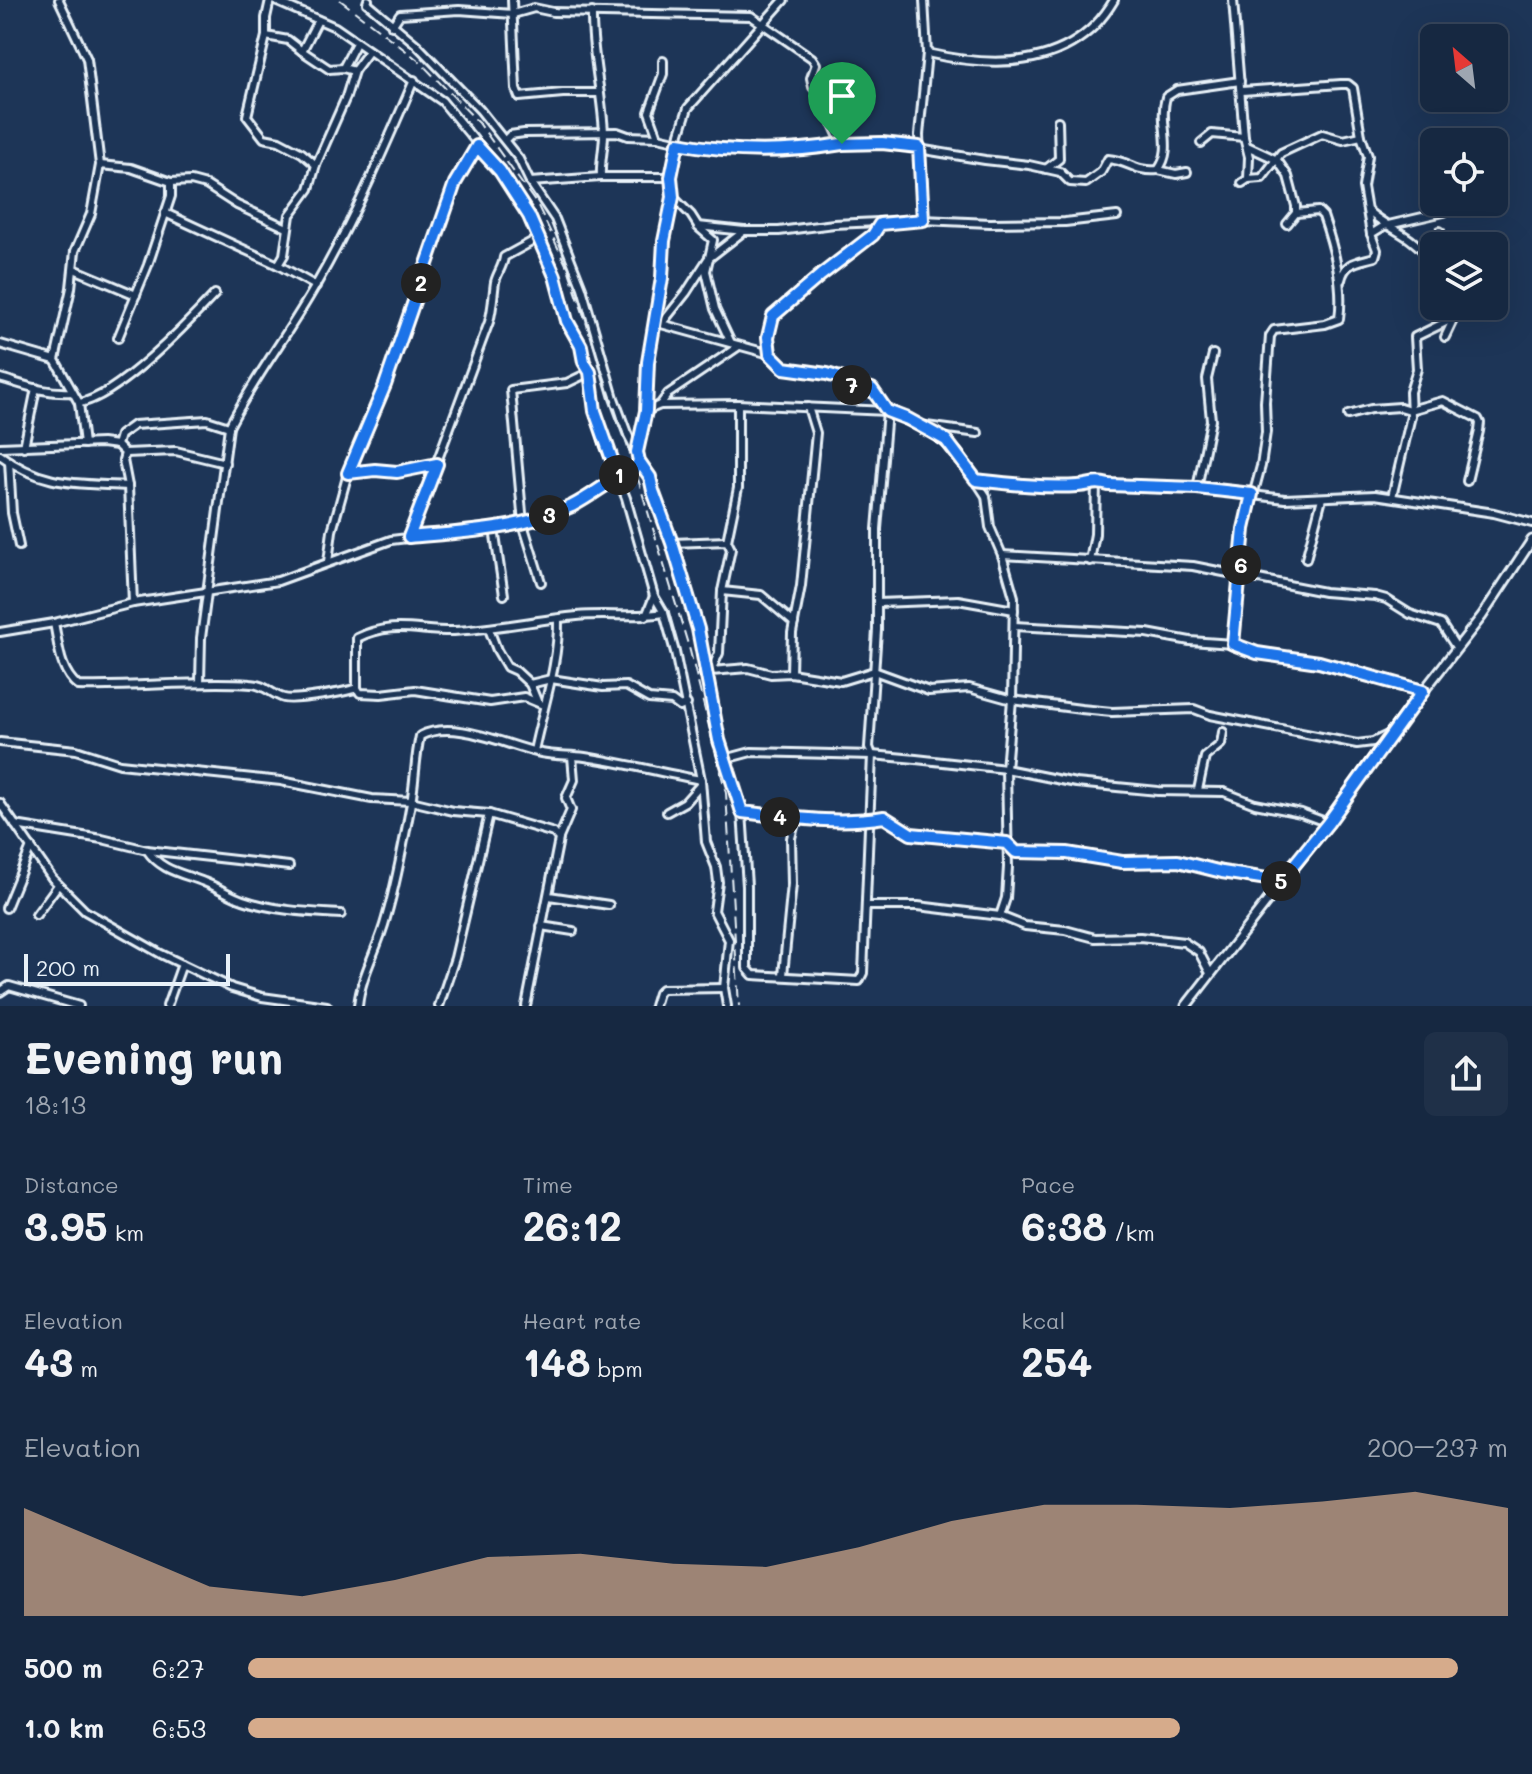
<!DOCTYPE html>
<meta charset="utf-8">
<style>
:root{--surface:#162841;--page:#1f3048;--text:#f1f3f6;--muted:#9ea6b1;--line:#35445a;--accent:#d6ab8b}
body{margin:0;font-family:Mali,sans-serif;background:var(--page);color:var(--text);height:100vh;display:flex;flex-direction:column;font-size:30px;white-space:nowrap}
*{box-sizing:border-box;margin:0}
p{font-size:26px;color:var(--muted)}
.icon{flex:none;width:44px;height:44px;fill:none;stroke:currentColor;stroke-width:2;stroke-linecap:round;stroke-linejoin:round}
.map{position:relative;height:1006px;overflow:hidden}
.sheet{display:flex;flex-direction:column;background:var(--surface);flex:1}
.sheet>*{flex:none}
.needle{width:52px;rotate:332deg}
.buttons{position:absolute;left:1420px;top:24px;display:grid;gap:16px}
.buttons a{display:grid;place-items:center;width:88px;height:88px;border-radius:12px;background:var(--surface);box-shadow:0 8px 32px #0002,0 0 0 2px var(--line);font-size:40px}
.scale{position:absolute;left:24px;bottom:20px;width:206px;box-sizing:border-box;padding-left:8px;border:4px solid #e8f1f8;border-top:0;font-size:22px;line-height:28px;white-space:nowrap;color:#e8f1f8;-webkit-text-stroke:6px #1d3557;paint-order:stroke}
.pin{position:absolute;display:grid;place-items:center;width:68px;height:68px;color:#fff;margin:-82px -34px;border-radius:50% 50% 50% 0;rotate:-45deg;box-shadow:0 0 8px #0007}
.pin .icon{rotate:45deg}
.km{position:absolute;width:40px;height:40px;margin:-20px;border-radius:50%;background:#222;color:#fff;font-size:22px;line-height:40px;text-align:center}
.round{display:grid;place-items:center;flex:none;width:84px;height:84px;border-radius:12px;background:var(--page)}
.headline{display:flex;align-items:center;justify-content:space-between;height:136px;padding:0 24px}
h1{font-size:44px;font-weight:700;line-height:60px}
.figures{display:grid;grid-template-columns:repeat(3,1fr);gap:12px;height:136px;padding:8px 24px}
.figures div{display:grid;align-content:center}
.figures b{font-size:40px;font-weight:700}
.figures small{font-size:22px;font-weight:400}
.figures p{font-size:22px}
.chart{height:224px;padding:16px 24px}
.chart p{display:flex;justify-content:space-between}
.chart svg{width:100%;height:144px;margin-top:8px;fill:var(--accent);opacity:.7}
ul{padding:0 24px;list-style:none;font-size:26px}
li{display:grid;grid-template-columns:128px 96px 1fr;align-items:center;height:60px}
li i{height:20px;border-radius:10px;background:var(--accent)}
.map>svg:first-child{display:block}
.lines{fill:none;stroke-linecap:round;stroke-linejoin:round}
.minor-casing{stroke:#e8f1f8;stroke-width:12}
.tertiary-casing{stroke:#e8f1f8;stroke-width:13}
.minor{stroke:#1d3557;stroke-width:6}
.tertiary{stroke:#1d3557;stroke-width:7}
.rail{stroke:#e8f1f8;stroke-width:2;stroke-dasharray:12 6;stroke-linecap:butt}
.route-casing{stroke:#fff;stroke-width:16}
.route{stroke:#1a73e8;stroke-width:10}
</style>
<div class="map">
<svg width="1532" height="1006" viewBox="0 0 1532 1006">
<rect width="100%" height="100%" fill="#1d3557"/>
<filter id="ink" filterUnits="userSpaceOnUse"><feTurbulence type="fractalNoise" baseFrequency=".0125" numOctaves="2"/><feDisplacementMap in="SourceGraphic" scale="16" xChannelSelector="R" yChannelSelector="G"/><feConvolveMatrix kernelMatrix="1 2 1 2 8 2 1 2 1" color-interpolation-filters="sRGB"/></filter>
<g filter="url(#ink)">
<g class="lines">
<!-- minor casing -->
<g class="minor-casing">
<g id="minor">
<polyline points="59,0 87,59 100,165 91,214 75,251 71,288 55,360 79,403"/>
<polyline points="270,0 266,18 266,36 247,116 264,138 279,141 302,153 316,165"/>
<polyline points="273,0 335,27 442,101 500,171 529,216 555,276 567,321 581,346 584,362 590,372 595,411 605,446 626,498 654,596 664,613 675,652 701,780 706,842 716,867 718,882 714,911 729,940 724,988 727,1006"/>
<polyline points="368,0 367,3 416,44 480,110 519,159 530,182 555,219 582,288 614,398 627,433 637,452"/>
<polyline points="512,0 516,89 519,97 563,93 598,93"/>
<polyline points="1233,0 1244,137 1249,157 1248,179 1242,183"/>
<path d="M592,12C591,52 602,92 604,133C604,148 600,162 601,177"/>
<polyline points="392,26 400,14 459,10 513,14 534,8 553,12 751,16 812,58 816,64 811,78 813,87 831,107 833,124 842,144"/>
<polyline points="266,36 288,40 302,51 318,20"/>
<polyline points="302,51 329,69 343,68 354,71"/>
<path d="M927,53C996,69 1074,69 1114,0"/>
<polyline points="343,68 356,43"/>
<path d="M1242,91L1341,84H1348L1353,88L1361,136L1368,156L1363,187L1371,234L1377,250L1375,257C1358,262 1345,261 1341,280"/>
<polyline points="658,137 649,112 663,74 663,61"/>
<path d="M505,140L510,135L524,133L617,132L628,136L658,137L697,146L756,151L807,150L842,144L882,143L985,160L1029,165L1060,172L1070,182L1086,183L1101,172L1108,159C1130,161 1134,172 1158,170C1175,148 1158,124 1166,97L1177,90L1240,81"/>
<polyline points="1201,143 1212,134 1244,137"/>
<polyline points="1247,146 1277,160 1288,176 1296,206 1296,213 1287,224"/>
<polyline points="100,165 131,168 171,182 191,181 206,185 237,205 287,228"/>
<polyline points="1046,169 1059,159 1058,121"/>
<polyline points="1158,170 1176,174 1187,172"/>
<polyline points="1248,179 1262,178 1281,153 1322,134 1343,140 1361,136"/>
<polyline points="530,182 601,177 671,177"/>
<polyline points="673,197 691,215 698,226 744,231 779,231 834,224 923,220 990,223 1065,222 1117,216"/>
<path d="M1368,211C1387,228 1409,234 1425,253"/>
<polyline points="165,213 278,265 316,286"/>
<polyline points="923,220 919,135 927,53 924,0"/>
<polyline points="698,227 713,240 706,271 715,309 731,343"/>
<polyline points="1371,234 1384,226 1444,212"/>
<polyline points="278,265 284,255 290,215 309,189 316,165 346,97 354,71 369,51"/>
<polyline points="74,269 136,295"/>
<polyline points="1434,270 1425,253 1435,244 1440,231"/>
<polyline points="663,322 686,293 708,259 744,231"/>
<polyline points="1445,337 1454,318 1454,306"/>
<polyline points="118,338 148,265 171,196 171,182"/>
<polyline points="0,344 55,360"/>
<polyline points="770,354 768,337 773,316 821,275 873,235 880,224"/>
<path d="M0,378C24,385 46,394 72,392"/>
<polyline points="660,405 668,394 739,346"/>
<polyline points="646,411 660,405 738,404 887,411 932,432 958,453 986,496 990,527 1002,555 1014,597 1012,700 1006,769 1008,867 1006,898 1000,916"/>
<polyline points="1348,415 1371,409 1400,407 1410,410 1443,401 1478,419 1480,423 1479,431 1467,481"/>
<polyline points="926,426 978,433"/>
<path d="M84,444L79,403C116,398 188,323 215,294"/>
<polyline points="117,445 120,435 134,425 207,420 229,427"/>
<polyline points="0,447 102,443 117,445 125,453 123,460 128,486 133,603"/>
<polyline points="24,447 36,388"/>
<polyline points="125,453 176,451 225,463"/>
<path d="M0,455C43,487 77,483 128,486"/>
<polyline points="9,461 12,513 19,546"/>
<polyline points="639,461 650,477 653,491 672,543 698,629 719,740 742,812 747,886 747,968 753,975 859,981 863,973 872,755 869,747 877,630 877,529 887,411 872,389 854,386 843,379 827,374 784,368 770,354 654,322"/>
<polyline points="348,473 375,470 397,472 437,464"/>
<path d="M976,480C1010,484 1045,488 1078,486C1092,485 1094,481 1109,485L1197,488L1285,499L1375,495L1494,513L1532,523"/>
<polyline points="1197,488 1211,420 1207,379 1213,354"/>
<polyline points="1392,497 1411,416 1410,392 1417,369 1415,337 1454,318"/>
<polyline points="494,529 504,595"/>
<path d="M409,537L489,322C493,308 493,295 495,282C497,273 503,267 504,257L537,239"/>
<polyline points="727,541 738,488 738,404"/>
<polyline points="672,543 727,541 731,549 722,591 719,653 711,671"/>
<polyline points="1002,555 1193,566 1324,592 1375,596 1386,599 1410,614 1441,624 1456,647"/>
<polyline points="1306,559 1322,498"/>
<polyline points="1090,561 1095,534 1096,481"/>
<polyline points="328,562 332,531 348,473 385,385 455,183 477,146"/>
<polyline points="541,582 523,524 511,390 567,383 590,372"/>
<polyline points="722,591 761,595 794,623"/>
<polyline points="878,603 958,600 1014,610"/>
<polyline points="646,616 654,596"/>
<path d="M54,623C59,646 59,670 78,686C136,688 193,680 251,684C264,684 272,695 284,698C295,701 346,692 357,688L360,693L381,694L415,690L490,702L524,697L543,705"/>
<path d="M1014,626L1147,633L1190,641L1233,644L1244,529L1261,466L1266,432L1265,402L1270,336L1274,330L1325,324L1339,319C1344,285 1334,248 1323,216L1318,211L1296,213"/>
<polyline points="489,629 497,650 507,667 516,671 530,684 537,701"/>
<polyline points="0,632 54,623 133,603 278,581 391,540 523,524 574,505 618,476 635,469 639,461 637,452 646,411 648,362 662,278 664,241 673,197 671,177 680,133 688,108 784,0"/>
<polyline points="1233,644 1257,653 1319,662 1423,691"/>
<polyline points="791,673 792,633 801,586 816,433 808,407"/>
<polyline points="704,674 711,671 748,668 771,674 791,673 841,681 874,671 929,691 969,688 1012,700 1081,709 1112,712 1194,709 1210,715 1357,744 1373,742 1390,734"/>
<path d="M200,682L201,638L229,427C254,378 289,333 316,285C354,219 384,150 414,80"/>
<polyline points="530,684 551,679 603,687 626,686 649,699 672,701 680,707 687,704"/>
<path d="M357,688V638C394,620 418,632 454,631C496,629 536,620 577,616C606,613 635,618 664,613"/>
<polyline points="0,742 76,750 120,764 281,781 372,799 411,801 453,811 489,814 455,958 439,1006"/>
<path d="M534,751C543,707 559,663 558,619"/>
<polyline points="725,759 751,752 872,755 916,759 1006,769 1076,783 1158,791 1224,792 1255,804 1301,813 1328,823"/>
<polyline points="1198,790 1205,757 1221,744 1223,732"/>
<polyline points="0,803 52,878 85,911 161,954 232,988 262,997 327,1006"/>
<polyline points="667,812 685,802 701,784"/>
<path d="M742,812C788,817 838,826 884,817L911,834L1007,843L1016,852L1067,853L1122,862L1178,861L1246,877L1281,881"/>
<polyline points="489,814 554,833 559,839 526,1006"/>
<polyline points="15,825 102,839 147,850 289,866"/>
<polyline points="559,838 571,810 566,798 574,780 572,756"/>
<path d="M147,850C161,871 182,873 204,882C218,887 230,896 243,900C275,911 308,912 341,914"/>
<polyline points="549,896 609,905"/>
<polyline points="867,906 918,906 1000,916 1025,926 1065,930 1095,938 1140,937 1184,942 1199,952 1210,973"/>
<polyline points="6,908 31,847"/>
<polyline points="36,915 58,885"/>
<polyline points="541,926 573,931"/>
<polyline points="783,975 792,884 791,838 796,819"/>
<polyline points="0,992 9,986 79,1006"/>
<polyline points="167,1006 182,964"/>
<path d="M358,1006C361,974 378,949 386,918C397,881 404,841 411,803C415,781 415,758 420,736C455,718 506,746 541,753C555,756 570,755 585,757C624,763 663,773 701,780"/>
<polyline points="654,1006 658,993 662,989 724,988"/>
</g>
</g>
<!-- tertiary casing -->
<g class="tertiary-casing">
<polyline id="tertiary" points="1186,1006 1328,823 1390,734 1482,616 1532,540"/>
</g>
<!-- minor -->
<use href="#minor" class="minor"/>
<!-- tertiary -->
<use href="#tertiary" class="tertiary"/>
<!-- rail -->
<polyline class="rail" points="340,0 418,60 479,123 538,206 569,271 635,469 690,651 726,793 739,1006"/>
</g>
</g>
<g class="lines" filter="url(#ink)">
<!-- route casing -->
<g class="route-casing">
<path id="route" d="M842,144C788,153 732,153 678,143L671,177L673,197L664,241L662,278L648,362L646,411L637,452L639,461L635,469L618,476L595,411L590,372L584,362L581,346L567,321L555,276L529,216L500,171L477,146L455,183L385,385L348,473L375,470L397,472L437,464L409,537C465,532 520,530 572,506C594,495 612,478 635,469L639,461L650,477L653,491L672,543L698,629L719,740L742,812C789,817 837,825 884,817L911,834L1007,843L1016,852L1067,853L1122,862L1178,861L1222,872L1281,881L1328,823L1423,691L1319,662L1257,653L1233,644L1244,529L1252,494L1197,488L1109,485C1094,481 1092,485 1078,486C1045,488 1010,484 976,480L946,440L908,419L887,411L872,389L854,386L843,379L827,374L784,368L770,354L768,337L773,316L821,275L873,235L880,224L923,220L919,147L882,143L842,144"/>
</g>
<!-- route -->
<use href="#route" class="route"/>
</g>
</svg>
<div class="buttons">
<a><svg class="needle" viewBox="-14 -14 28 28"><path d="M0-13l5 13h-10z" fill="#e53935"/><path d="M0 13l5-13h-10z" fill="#9ea6b1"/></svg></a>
<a><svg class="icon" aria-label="locate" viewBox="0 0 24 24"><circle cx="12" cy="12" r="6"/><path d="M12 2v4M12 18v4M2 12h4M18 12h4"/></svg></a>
<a><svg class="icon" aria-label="layers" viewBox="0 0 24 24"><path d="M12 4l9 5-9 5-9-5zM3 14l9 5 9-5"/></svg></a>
</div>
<div class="scale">200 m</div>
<div class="pin" style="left:842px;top:144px;background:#1e9e55"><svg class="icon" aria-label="arrive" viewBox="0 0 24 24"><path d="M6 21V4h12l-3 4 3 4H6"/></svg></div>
<b class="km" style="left:619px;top:475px">1</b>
<b class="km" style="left:421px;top:283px">2</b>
<b class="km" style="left:549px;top:515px">3</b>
<b class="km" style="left:780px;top:817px">4</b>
<b class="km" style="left:1281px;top:881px">5</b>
<b class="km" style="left:1241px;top:565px">6</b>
<b class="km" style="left:852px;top:385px">7</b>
</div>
<section class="sheet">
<div class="headline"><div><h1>Evening run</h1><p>18:13</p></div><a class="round"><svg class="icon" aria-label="share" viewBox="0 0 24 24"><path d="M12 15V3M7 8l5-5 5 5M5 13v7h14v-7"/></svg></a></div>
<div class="figures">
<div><p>Distance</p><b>3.95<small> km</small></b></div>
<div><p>Time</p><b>26:12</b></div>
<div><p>Pace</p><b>6:38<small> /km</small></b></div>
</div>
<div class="figures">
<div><p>Elevation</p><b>43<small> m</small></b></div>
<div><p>Heart rate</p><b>148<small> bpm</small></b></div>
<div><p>kcal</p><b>254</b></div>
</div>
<div class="chart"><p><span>Elevation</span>200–237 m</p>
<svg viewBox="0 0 160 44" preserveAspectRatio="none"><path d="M0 44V11L10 23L20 35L30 38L40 33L50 26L60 25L70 28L80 29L90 23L100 15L110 10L120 10L130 11L140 9L150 6L160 11V44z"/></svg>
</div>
<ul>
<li><b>500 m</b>6:27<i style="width:96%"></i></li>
<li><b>1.0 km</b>6:53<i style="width:74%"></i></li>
</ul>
</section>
